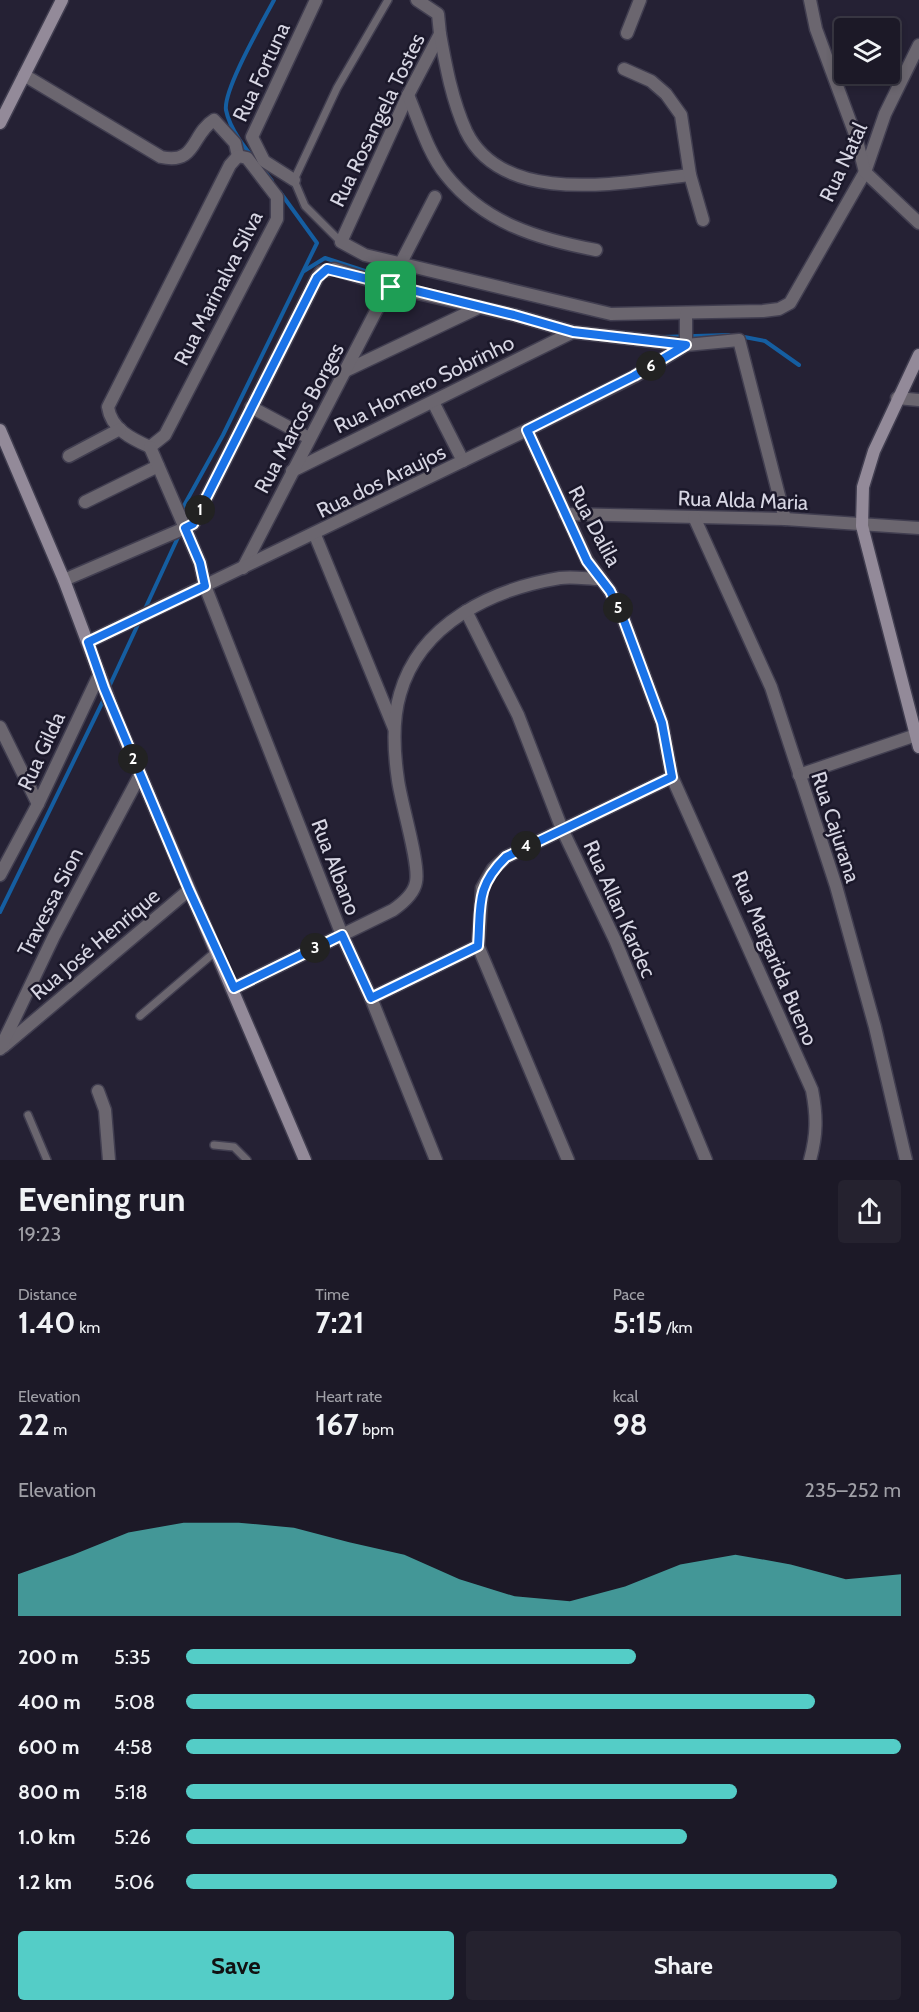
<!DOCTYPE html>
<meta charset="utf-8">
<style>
:root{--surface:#1c1927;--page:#25222f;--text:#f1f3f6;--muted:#a0a0a7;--line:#3a3844;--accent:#54cdc7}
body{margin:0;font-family:Cabin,sans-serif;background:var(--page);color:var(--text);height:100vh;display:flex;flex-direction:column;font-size:22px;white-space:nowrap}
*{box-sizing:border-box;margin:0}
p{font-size:20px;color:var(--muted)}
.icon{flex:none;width:33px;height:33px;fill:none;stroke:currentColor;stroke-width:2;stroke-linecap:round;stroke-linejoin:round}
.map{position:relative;height:1160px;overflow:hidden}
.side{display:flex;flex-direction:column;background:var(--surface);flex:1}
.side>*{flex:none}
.controls{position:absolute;left:834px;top:18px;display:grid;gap:12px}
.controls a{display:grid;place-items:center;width:66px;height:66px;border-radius:6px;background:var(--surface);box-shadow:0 3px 9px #0003,0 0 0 2px var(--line);font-size:30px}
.pin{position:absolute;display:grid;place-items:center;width:51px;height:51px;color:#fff;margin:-26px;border-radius:12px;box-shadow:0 3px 9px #0006}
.km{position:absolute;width:30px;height:30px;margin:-15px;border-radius:50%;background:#222;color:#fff;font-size:16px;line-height:30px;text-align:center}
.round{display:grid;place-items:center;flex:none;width:63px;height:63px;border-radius:6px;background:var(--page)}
.summary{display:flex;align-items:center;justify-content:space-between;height:102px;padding:0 18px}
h1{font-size:33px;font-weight:800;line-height:45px}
.figures{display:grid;grid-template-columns:repeat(3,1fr);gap:9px;height:102px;padding:6px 18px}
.figures div{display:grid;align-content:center}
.figures b{font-size:30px;font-weight:800}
.figures small{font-size:16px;font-weight:400}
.figures p{font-size:16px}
.chart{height:168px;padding:12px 18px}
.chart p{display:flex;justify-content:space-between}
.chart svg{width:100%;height:108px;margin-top:6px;fill:var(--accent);opacity:.7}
.button{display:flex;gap:12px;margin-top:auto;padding:12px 18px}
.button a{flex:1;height:69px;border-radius:6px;background:var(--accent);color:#111;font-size:24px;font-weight:800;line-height:69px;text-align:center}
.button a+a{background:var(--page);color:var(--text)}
ul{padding:0 18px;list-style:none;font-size:20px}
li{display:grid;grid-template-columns:96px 72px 1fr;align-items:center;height:45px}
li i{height:15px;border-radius:8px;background:var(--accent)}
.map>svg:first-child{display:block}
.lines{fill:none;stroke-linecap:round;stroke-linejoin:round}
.stream{stroke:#155ea1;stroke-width:4}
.lane-casing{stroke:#413e50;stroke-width:10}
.street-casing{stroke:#413e50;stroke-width:15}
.secondary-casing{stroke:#413e50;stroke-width:15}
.lane{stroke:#6b666f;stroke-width:7}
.street{stroke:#6b666f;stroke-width:12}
.secondary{stroke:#938a99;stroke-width:12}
.route-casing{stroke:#fff;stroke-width:12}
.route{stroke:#1a73e8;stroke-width:8}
.labels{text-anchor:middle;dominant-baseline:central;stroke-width:5;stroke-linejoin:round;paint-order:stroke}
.street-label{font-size:21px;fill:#d7d6e3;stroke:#1b182a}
</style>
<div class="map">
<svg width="919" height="1160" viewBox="0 0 919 1160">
<rect width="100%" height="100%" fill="#252134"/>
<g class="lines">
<!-- stream -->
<g class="stream">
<path d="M272,181C257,161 231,136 226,110C223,90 263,21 274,0"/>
<polyline points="304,271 325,258 408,285"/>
<polyline points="739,336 765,341 799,365"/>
<polyline points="661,337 729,335"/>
<polyline points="181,511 223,435 317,243 280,192"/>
<polyline points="144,611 180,533"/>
<polyline points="109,687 140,620"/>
<polyline points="0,912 105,697"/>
</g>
<!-- lane casing -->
<g class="lane-casing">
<g id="lane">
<polyline points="341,242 305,206 294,180 337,88 388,0"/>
<polyline points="140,1016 215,952"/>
<polyline points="28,1115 47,1160"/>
<polyline points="214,1145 234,1147 247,1160"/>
</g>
</g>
<!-- street casing -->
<g class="street-casing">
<g id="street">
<polyline points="417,0 438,14 440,34 408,95 341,242 365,255 611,314 763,311 779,309 790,303 865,172 885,114 919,45"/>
<polyline points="810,0 816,29 856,137 865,172 919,223"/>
<polyline points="627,33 640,0"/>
<path d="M440,34C446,67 452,100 466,131C503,208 623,182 690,175"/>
<polyline points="624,69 651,81 666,94 681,115 690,175 703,220"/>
<path d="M24,75L161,157C197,165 191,134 214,120L235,143L238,156"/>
<path d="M408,95C419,121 428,153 446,175C484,223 538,239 596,250"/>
<path d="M238,156L247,158L277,197V219L165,435L150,447C132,439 111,429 108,407L230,165Z"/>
<polyline points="294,180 264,161 252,137 316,0"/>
<polyline points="345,371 480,307"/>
<polyline points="897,398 919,400"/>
<polyline points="433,402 463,461"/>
<polyline points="251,407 309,438"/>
<path d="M527,430L587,560L610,591L623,618L662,723L672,777L812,1090C817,1116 817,1135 810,1160"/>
<polyline points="69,456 120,429"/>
<polyline points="292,471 573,332"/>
<polyline points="85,502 158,466"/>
<polyline points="565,514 785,519 919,528"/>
<polyline points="694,517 771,687 836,886 875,1027 906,1160"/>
<polyline points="315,535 394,728"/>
<polyline points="243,568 435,197"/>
<polyline points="64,580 185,528 150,447"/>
<polyline points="466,611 518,715 562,829 615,940 706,1160"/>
<polyline points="88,642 527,430 635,376 686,345 686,314"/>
<polyline points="0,727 38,804"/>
<polyline points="799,775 916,735"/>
<polyline points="0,875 38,804 99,675"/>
<path d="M234,988L393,910C403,903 414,894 416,882C420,864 401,803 398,780C394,753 392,721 400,694C420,623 493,589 560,578C573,576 588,579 601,579"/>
<polyline points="371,998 478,946"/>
<polyline points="3,1047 189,890"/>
<polyline points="0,1049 54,936 140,775"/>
<polyline points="98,1091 105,1110 109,1160"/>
<polyline points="436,1160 371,998 342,935 205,586 200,563 185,528 193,524 317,278 321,272 334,269 391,287 514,315 573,332 686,345 739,340 785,519"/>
<polyline points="568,1160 478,946 482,888 493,869 506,857 672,777"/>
</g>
</g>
<!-- secondary casing -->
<g class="secondary-casing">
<g id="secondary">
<polyline points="0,123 62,0"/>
<polyline points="919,355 874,451 863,487 862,526 919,747"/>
<polyline points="0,430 64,580 114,713 305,1160"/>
</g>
</g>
<!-- lane -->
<use href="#lane" class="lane"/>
<!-- street -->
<use href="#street" class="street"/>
<!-- secondary -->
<use href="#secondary" class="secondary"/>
</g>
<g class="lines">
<!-- route casing -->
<g class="route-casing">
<path id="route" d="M327,269L514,315L573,332L686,345L634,376L527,430L587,561L610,591L623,618L662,723L672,777L506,857C475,887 481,906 478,946L371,998L342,935L234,988L189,890L104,688L88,642L205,586L200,563L185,528L193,524L317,278Z"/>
</g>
<!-- route -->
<use href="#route" class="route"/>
</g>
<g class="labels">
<!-- street labels -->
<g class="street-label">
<text transform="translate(261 72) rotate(-65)">Rua Fortuna</text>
<text transform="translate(377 120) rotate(-64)">Rua Rosangela Tostes</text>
<text transform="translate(843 162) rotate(-65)">Rua Natal</text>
<text transform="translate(218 288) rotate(-63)">Rua Marinalva Silva</text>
<text transform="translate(424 384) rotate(-26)">Rua Homero Sobrinho</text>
<text transform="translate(299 418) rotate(-62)">Rua Marcos Borges</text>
<text transform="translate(381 481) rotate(-26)">Rua dos Araujos</text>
<text transform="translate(743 500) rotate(2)">Rua Alda Maria</text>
<text transform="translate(595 526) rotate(62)">Rua Dalila</text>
<text transform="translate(41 751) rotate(-65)">Rua Gilda</text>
<text transform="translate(836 827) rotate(72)">Rua Cajurana</text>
<text transform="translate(336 867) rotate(69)">Rua Albano</text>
<text transform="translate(50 902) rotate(-63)">Travessa Sion</text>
<text transform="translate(620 909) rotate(66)">Rua Allan Kardec</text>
<text transform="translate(95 944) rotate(-40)">Rua José Henrique</text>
<text transform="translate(775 958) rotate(67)">Rua Margarida Bueno</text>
</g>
</g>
</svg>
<div class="controls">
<a><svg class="icon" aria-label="layers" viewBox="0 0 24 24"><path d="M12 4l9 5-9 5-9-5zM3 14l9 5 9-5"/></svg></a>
</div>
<div class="pin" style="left:391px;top:287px;background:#1e9e55"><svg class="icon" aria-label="arrive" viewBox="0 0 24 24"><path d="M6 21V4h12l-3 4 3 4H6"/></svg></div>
<b class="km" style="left:200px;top:510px">1</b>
<b class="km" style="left:133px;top:759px">2</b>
<b class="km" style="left:315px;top:948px">3</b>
<b class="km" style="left:526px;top:846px">4</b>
<b class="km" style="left:618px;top:608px">5</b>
<b class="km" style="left:651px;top:366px">6</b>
</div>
<section class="side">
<div class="summary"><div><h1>Evening run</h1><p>19:23</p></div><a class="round"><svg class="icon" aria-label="share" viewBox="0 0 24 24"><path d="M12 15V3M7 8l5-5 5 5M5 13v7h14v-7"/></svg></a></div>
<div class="figures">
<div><p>Distance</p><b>1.40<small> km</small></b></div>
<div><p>Time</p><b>7:21</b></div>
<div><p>Pace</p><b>5:15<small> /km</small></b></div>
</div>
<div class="figures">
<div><p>Elevation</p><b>22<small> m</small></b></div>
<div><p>Heart rate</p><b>167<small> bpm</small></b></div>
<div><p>kcal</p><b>98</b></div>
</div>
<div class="chart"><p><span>Elevation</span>235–252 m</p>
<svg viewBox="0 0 160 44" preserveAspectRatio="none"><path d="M0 44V27L10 19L20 10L30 6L40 6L50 8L60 14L70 19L80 29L90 36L100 38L110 32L120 23L130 19L140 23L150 29L160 27V44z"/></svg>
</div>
<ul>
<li><b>200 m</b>5:35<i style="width:63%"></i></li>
<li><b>400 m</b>5:08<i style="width:88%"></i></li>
<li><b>600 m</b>4:58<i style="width:100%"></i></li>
<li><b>800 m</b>5:18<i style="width:77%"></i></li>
<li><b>1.0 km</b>5:26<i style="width:70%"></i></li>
<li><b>1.2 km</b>5:06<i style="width:91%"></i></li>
</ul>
<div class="button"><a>Save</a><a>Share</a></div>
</section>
